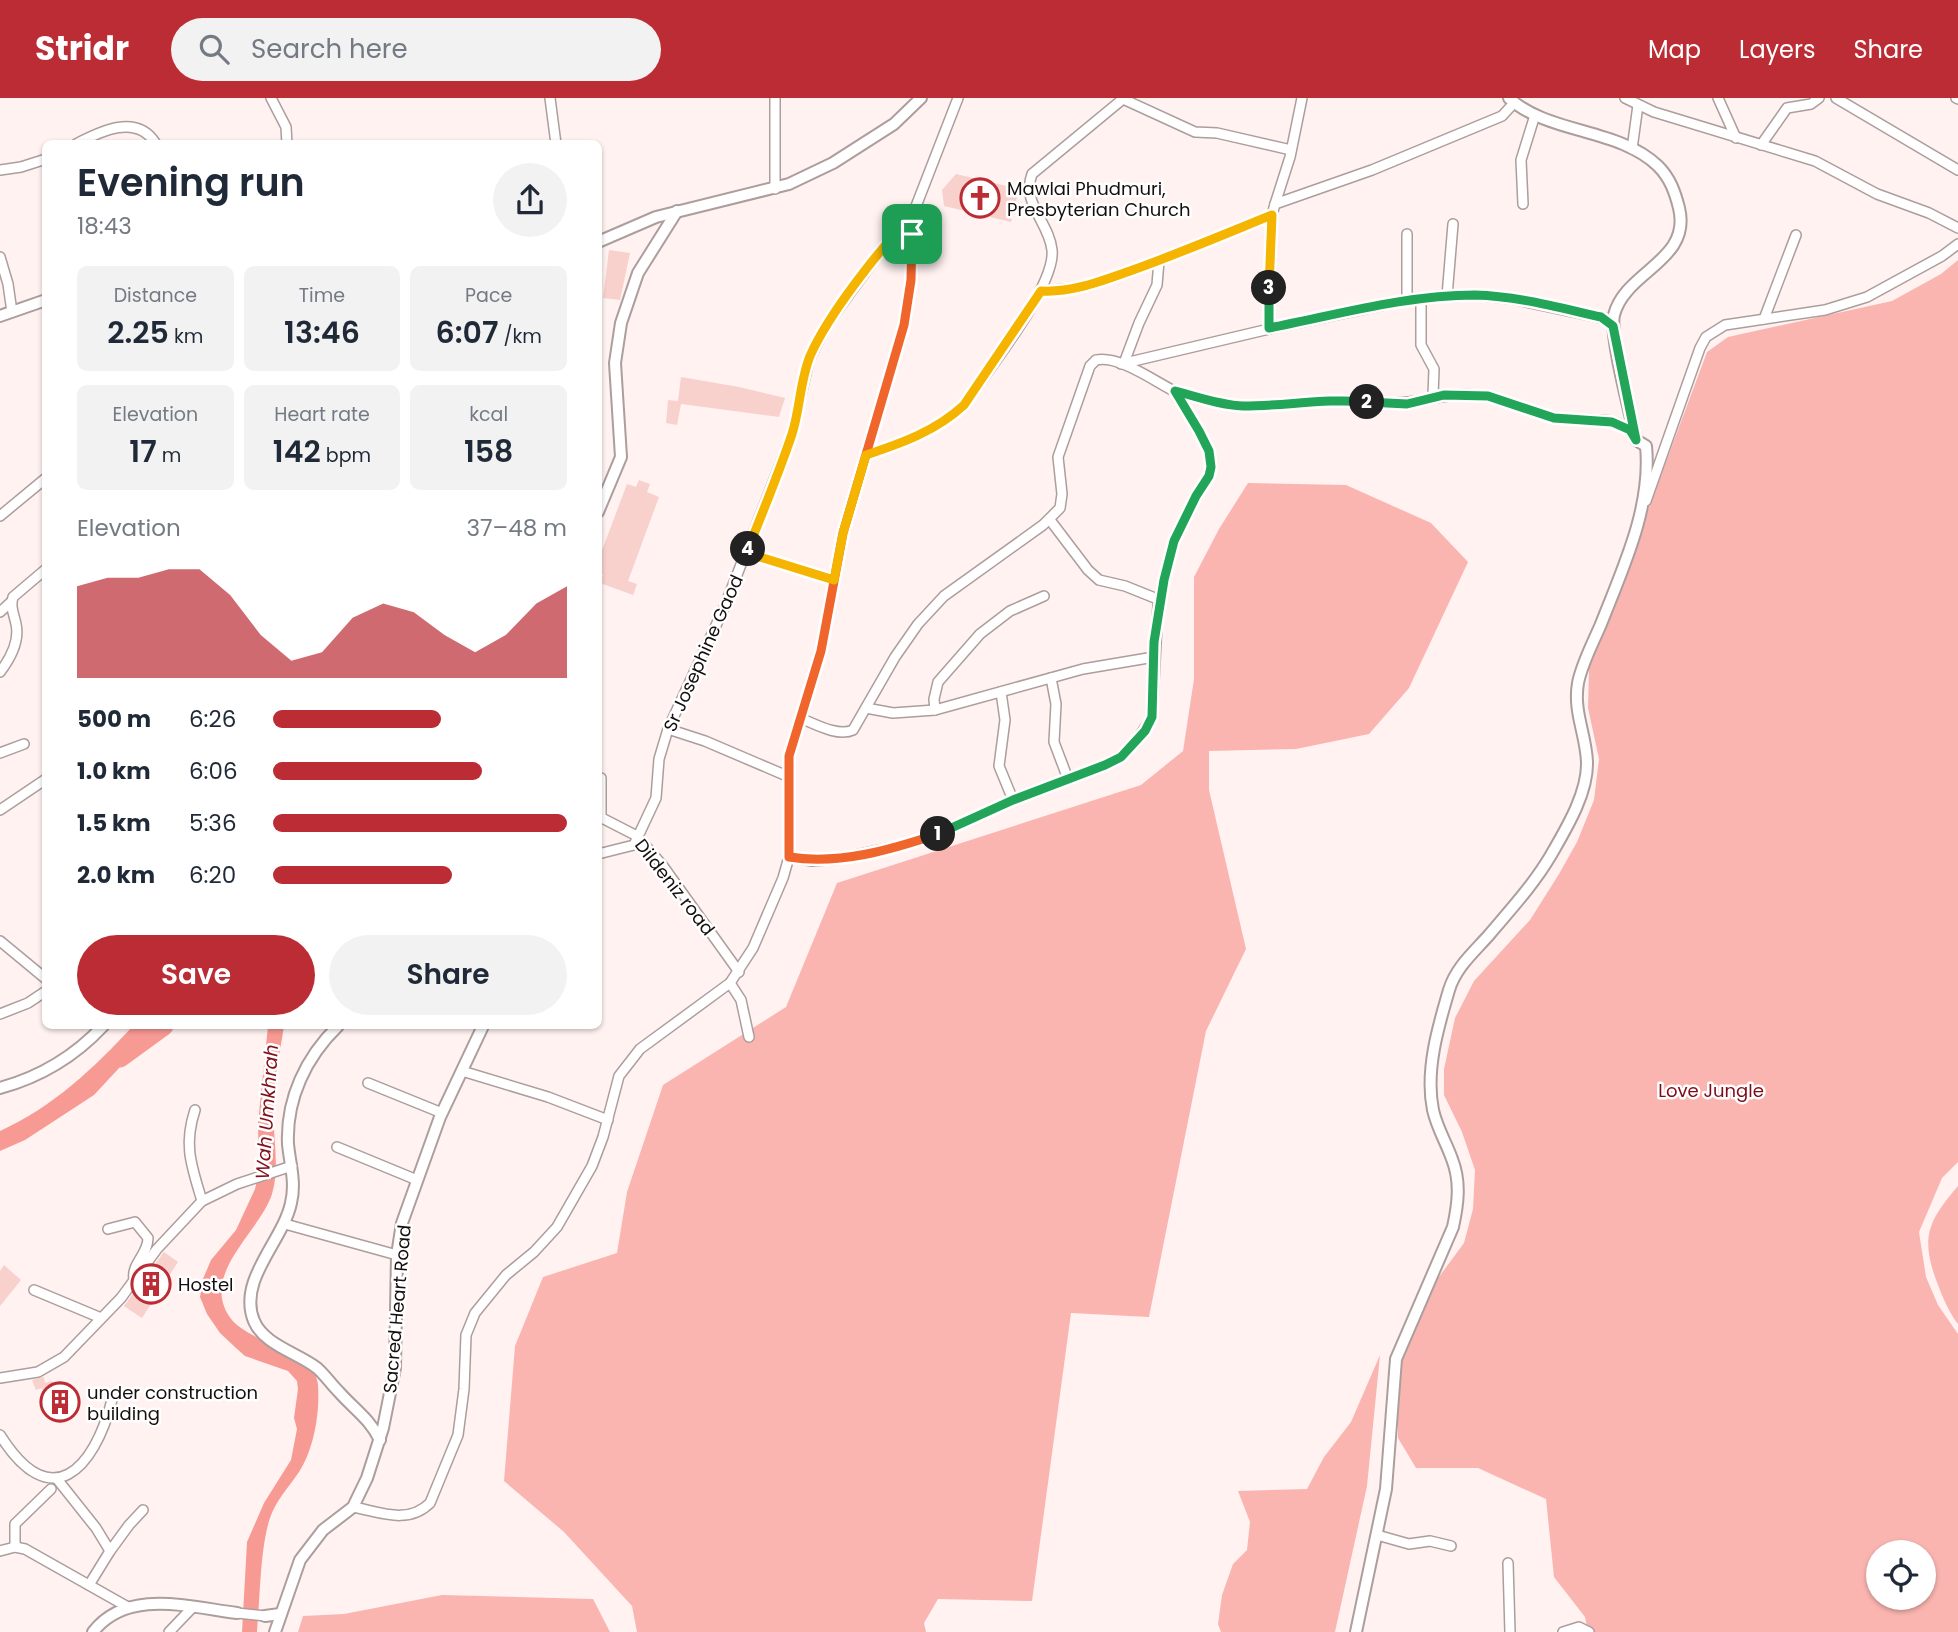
<!DOCTYPE html>
<meta charset="utf-8">
<style>
:root{--surface:#fff;--page:#f2f2f3;--text:#1f2937;--muted:#747a83;--accent:#bc2c34}
body{margin:0;font-family:Poppins,sans-serif;background:var(--page);color:var(--text);height:100vh;display:flex;flex-direction:column;font-size:26px;white-space:nowrap}
*{box-sizing:border-box;margin:0}
p{font-size:23px;color:var(--muted)}
.icon{flex:none;width:38px;height:38px;fill:none;stroke:currentColor;stroke-width:2;stroke-linecap:round;stroke-linejoin:round}
.map{position:relative;flex:1;overflow:hidden}
.panel{position:absolute;left:42px;top:42px;width:560px;height:889px;display:flex;flex-direction:column;background:var(--surface);border-radius:10px;box-shadow:0 2px 5px #0004}
.panel>*{flex:none}
.controls{position:absolute;left:1866px;top:1442px;display:grid;gap:14px}
.controls a{display:grid;place-items:center;width:70px;height:70px;border-radius:50%;background:var(--surface);box-shadow:0 2px 5px #0004;font-size:35px}
.pin{position:absolute;display:grid;place-items:center;width:60px;height:60px;color:#fff;margin:-30px;border-radius:14px;box-shadow:0 4px 10px #0006}
.km{position:absolute;width:35px;height:35px;margin:-18px;border-radius:50%;background:#222;color:#fff;font-size:19px;line-height:35px;text-align:center}
.round{display:grid;place-items:center;flex:none;width:74px;height:74px;border-radius:37px;background:var(--page)}
.headline{display:flex;align-items:center;justify-content:space-between;height:119px;padding:0 35px}
h1{font-size:38px;font-weight:600;line-height:52px}
.figures{display:grid;grid-template-columns:repeat(3,1fr);gap:10px;height:119px;padding:7px 35px}
.figures div{display:grid;align-content:center;border-radius:10px;background:var(--page);text-align:center}
.figures b{font-size:30px;font-weight:600}
.figures small{font-size:19px;font-weight:400}
.figures p{font-size:19px}
.chart{height:196px;padding:14px 35px}
.chart p{display:flex;justify-content:space-between}
.chart svg{width:100%;height:126px;margin-top:7px;fill:var(--accent);opacity:.7}
.button{display:flex;gap:14px;margin-top:auto;padding:14px 35px}
.button a{flex:1;height:80px;border-radius:42px;background:var(--accent);color:#fff;font-size:28px;font-weight:600;line-height:80px;text-align:center}
.button a+a{background:var(--page);color:var(--text)}
ul{padding:0 35px;list-style:none;font-size:23px}
li{display:grid;grid-template-columns:112px 84px 1fr;align-items:center;height:52px}
li i{height:18px;border-radius:9px;background:var(--accent)}
header{display:flex;align-items:center;gap:42px;box-sizing:border-box;height:98px;padding:0 35px;background:var(--accent);color:#fff}
header strong{font-size:33px}
nav{display:flex;gap:38px;margin-inline-start:auto;font-size:24px}
.search{width:490px;height:63px;background:var(--page);display:flex;align-items:center;gap:18px;box-sizing:border-box;padding:0 24px;border-radius:38px;color:var(--muted);font-size:26px}
.map>svg:first-child{display:block}
.green{fill:#fbb5b0;fill-rule:evenodd}
.water{fill:#f89a94}
.lines{fill:none;stroke-linecap:round;stroke-linejoin:round}
.river{stroke:#f89a94;stroke-width:19}
.building{fill:#f8d0cc}
.minor-casing{stroke:#ac9e9d;stroke-width:12}
.tertiary-casing{stroke:#ac9e9d;stroke-width:14}
.minor{stroke:#fff;stroke-width:9}
.tertiary{stroke:#fff;stroke-width:10}
.split-1-casing{stroke:#fff;stroke-width:14}
.split-2-casing{stroke:#fff;stroke-width:14}
.split-3-casing{stroke:#fff;stroke-width:14}
.split-4-casing{stroke:#fff;stroke-width:14}
.split-5-casing{stroke:#fff;stroke-width:14}
.split-1{stroke:#f0652b;stroke-width:9}
.split-2{stroke:#22a559;stroke-width:9}
.split-3{stroke:#22a559;stroke-width:9}
.split-4{stroke:#f5b400;stroke-width:9}
.split-5{stroke:#f5b400;stroke-width:9}
.labels{text-anchor:middle;dominant-baseline:central;stroke-width:5;stroke-linejoin:round;paint-order:stroke}
.poi-label{font-size:18px;fill:#140f0e;stroke:#fff;text-anchor:start}
.street-label{font-size:18px;fill:#140f0e;stroke:#fff}
.park-label{font-size:18px;fill:#7d0b18;stroke:#fff}
.water-label{font-size:19px;font-style:italic;fill:#80101a;stroke:#fff}
</style>
<header>
<strong>Stridr</strong>
<div class="search"><svg class="icon" aria-label="search" viewBox="0 0 24 24"><circle cx="10" cy="10" r="6"/><path d="M15 15l6 6"/></svg>Search here</div>
<nav><a>Map</a><a>Layers</a><a>Share</a></nav>
</header>
<div class="map">
<svg width="1958" height="1534" viewBox="0 0 1958 1534">
<rect width="100%" height="100%" fill="#fff2f1"/>
<!-- green -->
<g class="green">
<path d="M1958,162V1064L1942,1080L1919,1134L1926,1179L1938,1207L1958,1236V1534H1588L1585,1519L1554,1479L1546,1401L1478,1370H1416L1398,1340V1273L1430,1191L1464,1145L1473,1111L1475,1072L1462,1034L1444,997V971L1455,920L1474,883L1530,822L1559,776L1577,744L1594,702L1599,661L1588,610L1589,570L1707,254L1728,239L1892,203L1941,176ZM1878,1454H1923V1500H1878Z"/>
<polygon points="1248,385 1346,387 1431,425 1468,464 1409,590 1369,636 1296,651 1209,653 1209,692 1246,851 1206,933 1149,1219 1071,1215 1032,1503 938,1501 924,1525 926,1534 637,1534 632,1508 564,1434 504,1383 515,1248 543,1179 617,1155 627,1094 663,987 786,909 837,785 1141,687 1183,653 1194,581 1194,479 1219,431"/>
<path d="M1958,1088V1226C1950,1216 1943,1200 1938,1187C1920,1141 1927,1124 1958,1088Z"/>
<polygon points="1380,1257 1367,1388 1335,1534 1221,1534 1218,1526 1222,1497 1233,1466 1247,1452 1250,1424 1238,1393 1307,1391 1324,1359 1351,1324"/>
<polygon points="442,1497 593,1501 610,1534 298,1534 303,1518 344,1516"/>
</g>
<!-- water -->
<g class="water">
<path d="M133,928H158L94,997L25,1042L0,1053V1033C53,1009 94,970 133,928Z"/>
<path d="M268,928H284C280,955 273,983 273,1011C273,1039 280,1069 272,1096C259,1135 201,1175 229,1218C246,1245 316,1254 318,1287C320,1315 314,1351 299,1374C288,1390 274,1405 269,1423C260,1454 260,1501 257,1534H242L247,1444L264,1405L291,1362L297,1331L294,1320L298,1291L297,1283L288,1273L245,1258L236,1250L220,1235L207,1216L200,1199L203,1181L211,1162L236,1132L255,1091L259,1075L258,1025Z"/>
</g>
<g class="lines">
<!-- river -->
<polyline class="river" points="120,960 164,928"/>
</g>
<!-- building -->
<g class="building">
<polygon points="956,76 1019,91 1011,124 944,108 942,92"/>
<polygon points="609,152 630,155 620,202 603,200"/>
<polygon points="681,279 739,289 785,300 779,319 681,306 677,327 666,325 668,302 678,303"/>
<polygon points="639,382 650,386 647,394 659,399 628,483 637,486 633,497 600,485 603,477 598,475 598,463 627,386 636,389"/>
<polygon points="164,1154 178,1164 142,1220 124,1208"/>
<polygon points="4,1167 21,1182 0,1208 0,1173"/>
<polygon points="44,1279 45,1285 52,1283 58,1302 64,1297 71,1314 52,1323 43,1310 50,1306 42,1290 36,1292 32,1282"/>
</g>
<g class="lines">
<!-- minor casing -->
<g class="minor-casing">
<g id="minor">
<polyline points="271,0 286,29 287,46"/>
<polyline points="550,0 556,46"/>
<polyline points="1625,0 1654,14 1815,63 1877,96 1929,115 1958,130"/>
<polyline points="1718,0 1736,40"/>
<polyline points="1836,0 1958,72"/>
<polyline points="1956,0 1958,1"/>
<polyline points="1123,1 1195,34 1217,35 1291,52"/>
<path d="M76,46C101,33 137,15 156,46"/>
<polyline points="1761,47 1787,10 1811,6 1819,0"/>
<polyline points="1632,51 1638,7"/>
<polyline points="0,72 21,69 46,61"/>
<polyline points="775,91 775,0"/>
<polyline points="1275,106 1290,59 1302,0"/>
<polyline points="1523,106 1521,62 1535,17"/>
<polyline points="0,159 8,186 12,214"/>
<polyline points="1040,193 1071,191 1111,180 1159,163 1272,117 1275,106 1372,72 1502,18 1514,5"/>
<polyline points="1447,198 1453,126"/>
<polyline points="1421,201 1421,247 1434,271 1433,298"/>
<polyline points="1407,203 1407,136"/>
<polyline points="1764,221 1796,137"/>
<polyline points="1269,231 1272,117"/>
<polyline points="1124,265 1139,225 1157,187 1159,163"/>
<polyline points="1121,266 1269,231 1413,201 1440,199 1476,197 1512,201 1601,220 1613,228"/>
<path d="M866,357C903,345 936,333 964,307C986,275 1056,188 1052,152C1049,124 1021,105 1032,76L1124,0"/>
<polyline points="1646,403 1700,250 1706,239 1725,227 1825,212 1867,199 1942,158 1958,146"/>
<polyline points="0,418 46,380"/>
<polyline points="1050,422 1088,472 1099,482 1125,488 1160,502"/>
<polyline points="747,455 834,482"/>
<polyline points="0,514 11,504"/>
<path d="M0,574C10,561 20,544 16,526C14,516 10,510 13,499L46,471"/>
<polyline points="1051,580 1056,606 1054,644 1068,681"/>
<polyline points="1001,594 1005,622 999,668 1013,702"/>
<polyline points="866,610 893,615 935,612 1083,571 1154,559"/>
<polyline points="935,612 934,601 938,584 980,536 1010,513 1044,498"/>
<path d="M800,620C815,626 838,639 853,632L895,559L918,526L944,498L1043,427L1060,410L1062,396L1058,359L1090,268L1096,262C1119,257 1154,283 1174,293C1186,298 1202,301 1215,304C1247,313 1306,302 1342,302C1357,302 1373,305 1389,305C1418,306 1444,295 1473,297C1504,298 1533,318 1565,321C1587,324 1620,315 1633,338"/>
<polyline points="668,631 705,643 787,678"/>
<polyline points="0,655 24,646"/>
<polyline points="601,680 601,719"/>
<polyline points="0,712 46,681"/>
<polyline points="598,718 637,738 663,768 739,874"/>
<polyline points="598,756 634,747 656,700 659,661 668,631 724,510 792,336 809,262 826,228 890,140 913,116 958,0"/>
<polyline points="789,759 812,763 837,761 907,746 942,735 1013,702 1105,667 1121,658 1135,645 1152,619 1158,508 1174,443 1196,398 1209,378 1211,369 1209,353 1199,333 1175,293"/>
<polyline points="0,843 46,881"/>
<polyline points="730,885 741,902 749,939"/>
<polyline points="0,916 28,905 46,893"/>
<polyline points="462,973 548,999 608,1022"/>
<polyline points="368,985 442,1015"/>
<path d="M195,1012C183,1048 192,1069 202,1103"/>
<polyline points="337,1049 417,1082"/>
<polyline points="285,1126 397,1157"/>
<path d="M108,1131L135,1124L148,1140C148,1157 131,1165 134,1182"/>
<polyline points="34,1192 101,1220"/>
<polyline points="0,1280 38,1274 64,1259 121,1200 157,1151 202,1103 237,1086 292,1068"/>
<path d="M0,1337C51,1418 94,1372 112,1302"/>
<polyline points="57,1381 96,1430 110,1453 129,1427 143,1412"/>
<path d="M353,1409C380,1414 408,1427 430,1405L458,1337L464,1291L466,1237L475,1215L506,1177L534,1154L557,1129L592,1068L603,1039L619,978L640,951L730,885L753,850L783,780L789,759V658L821,553L843,435L904,227L911,182L913,116"/>
<polyline points="1377,1437 1409,1446 1430,1443 1451,1448"/>
<polyline points="15,1449 15,1426 51,1391"/>
<polyline points="0,1453 15,1449 25,1451 126,1508"/>
<polyline points="1508,1465 1510,1534"/>
<polyline points="89,1487 110,1453"/>
<polyline points="237,1515 265,1518"/>
<polyline points="169,1534 192,1510"/>
<polyline points="1563,1534 1579,1529 1589,1534"/>
</g>
</g>
<!-- tertiary casing -->
<g class="tertiary-casing">
<g id="tertiary">
<polyline points="598,144 656,119 789,86 833,65 894,26 921,0"/>
<polyline points="0,218 46,202"/>
<polyline points="598,414 621,359 615,265 621,225 638,175 677,113"/>
<path d="M338,928C306,959 286,1001 288,1046C290,1067 296,1084 291,1105C283,1143 237,1182 254,1223C264,1247 298,1255 317,1270C325,1277 331,1286 339,1294C354,1311 370,1321 380,1342"/>
<path d="M0,990C40,979 75,958 103,928"/>
<polyline points="265,1518 280,1516"/>
<path d="M93,1534C127,1490 189,1509 237,1515"/>
<polyline points="275,1534 300,1462 323,1432 353,1409 367,1380 383,1330 395,1270 397,1157 402,1125 440,1019 483,928"/>
<path d="M1356,1534L1386,1391L1396,1261L1453,1129C1458,1106 1461,1084 1452,1061C1446,1044 1437,1030 1433,1012C1425,973 1438,929 1449,892C1456,869 1474,854 1489,837C1511,811 1534,786 1551,757C1566,731 1588,695 1587,664C1586,636 1573,614 1578,585C1582,565 1593,545 1601,526C1623,470 1652,409 1646,348L1636,342C1631,318 1609,237 1614,217C1625,173 1692,163 1679,110C1675,94 1670,80 1658,68C1619,30 1548,36 1509,0"/>
</g>
</g>
<!-- minor -->
<use href="#minor" class="minor"/>
<!-- tertiary -->
<use href="#tertiary" class="tertiary"/>
</g>
<g class="lines">
<!-- split-1 casing -->
<g class="split-1-casing">
<path id="split-1" d="M912,136L911,182L904,227L843,435L821,553L789,658V759C839,767 890,752 938,736"/>
</g>
<!-- split-2 casing -->
<g class="split-2-casing">
<path id="split-2" d="M938,736L1013,702L1105,667L1121,659L1145,633L1152,619L1154,544L1164,482L1174,443L1196,398L1209,378L1211,369L1209,353L1199,333L1175,293C1198,299 1220,307 1243,308C1285,308 1326,300 1367,304"/>
</g>
<!-- split-3 casing -->
<g class="split-3-casing">
<path id="split-3" d="M1269,190V230C1336,217 1406,197 1475,197C1517,198 1560,210 1601,219L1613,228L1636,342L1630,332L1612,324L1554,320L1488,298L1444,297L1407,306L1367,304"/>
</g>
<!-- split-4 casing -->
<g class="split-4-casing">
<path id="split-4" d="M748,451L747,455L834,482L843,435L866,357C902,345 936,333 964,307L1041,193C1071,195 1101,183 1130,173C1178,156 1225,136 1272,117L1269,190"/>
</g>
<!-- split-5 casing -->
<g class="split-5-casing">
<path id="split-5" d="M748,451C763,413 779,375 792,336C800,311 800,283 810,258C829,215 880,151 913,116L912,136"/>
</g>
<!-- split-1 -->
<use href="#split-1" class="split-1"/>
<!-- split-2 -->
<use href="#split-2" class="split-2"/>
<!-- split-3 -->
<use href="#split-3" class="split-3"/>
<!-- split-4 -->
<use href="#split-4" class="split-4"/>
<!-- split-5 -->
<use href="#split-5" class="split-5"/>
</g>
<!-- icons -->
<defs>
<g id="church-ring" transform="scale(2.0125)"><circle r="9.5" fill="#fff" stroke="#bc2c34" stroke-width="1.5"/><path d="M-1.2-6h2.4v3.5h3.3v2.4h-3.3V6h-2.4V-.1h-3.3v-2.4h3.3Z" fill="#bc2c34"/></g>
<g id="building-ring" transform="scale(2.0125)"><circle r="9.5" fill="#fff" stroke="#bc2c34" stroke-width="1.5"/><path d="M-4-6H4V6H1V3H-1V6H-4ZM-2.5-4.3h1.7v1.8h-1.7ZM.8-4.3h1.7v1.8H.8ZM-2.5-1h1.7V.8h-1.7ZM.8-1h1.7V.8H.8Z" fill="#bc2c34"/></g>
</defs>
<g fill-rule="evenodd">
<use href="#church-ring" x="980" y="100"/>
<use href="#building-ring" x="151" y="1186"/>
<use href="#building-ring" x="60" y="1304"/>
</g>
<g class="labels">
<!-- poi labels -->
<g class="poi-label">
<text x="1007" y="90">Mawlai Phudmuri,<tspan x="1007" dy="21">Presbyterian Church</tspan></text>
<text x="178" y="1186">Hostel</text>
<text x="87" y="1294">under construction<tspan x="87" dy="21">building</tspan></text>
</g>
<!-- street labels -->
<g class="street-label">
<text transform="translate(703 555) rotate(-66)">Sr Josephine Gaod</text>
<text transform="translate(675 789) rotate(52)">Dildeniz road</text>
<text transform="translate(397 1211) rotate(-85)">Sacred Heart Road</text>
</g>
<!-- park labels -->
<g class="park-label">
<text x="1711" y="992">Love Jungle</text>
</g>
<!-- water labels -->
<g class="water-label">
<text transform="translate(267 1014) rotate(-86)">Wah Umkhrah</text>
</g>
</g>
</svg>
<div class="controls">
<a><svg class="icon" aria-label="locate" viewBox="0 0 24 24"><circle cx="12" cy="12" r="6"/><path d="M12 2v4M12 18v4M2 12h4M18 12h4"/></svg></a>
</div>
<div class="pin" style="left:912px;top:136px;background:#1e9e55"><svg class="icon" aria-label="arrive" viewBox="0 0 24 24"><path d="M6 21V4h12l-3 4 3 4H6"/></svg></div>
<b class="km" style="left:938px;top:736px">1</b>
<b class="km" style="left:1367px;top:304px">2</b>
<b class="km" style="left:1269px;top:190px">3</b>
<b class="km" style="left:748px;top:451px">4</b>
<section class="panel">
<div class="headline"><div><h1>Evening run</h1><p>18:43</p></div><a class="round"><svg class="icon" aria-label="share" viewBox="0 0 24 24"><path d="M12 15V3M7 8l5-5 5 5M5 13v7h14v-7"/></svg></a></div>
<div class="figures">
<div><p>Distance</p><b>2.25<small> km</small></b></div>
<div><p>Time</p><b>13:46</b></div>
<div><p>Pace</p><b>6:07<small> /km</small></b></div>
</div>
<div class="figures">
<div><p>Elevation</p><b>17<small> m</small></b></div>
<div><p>Heart rate</p><b>142<small> bpm</small></b></div>
<div><p>kcal</p><b>158</b></div>
</div>
<div class="chart"><p><span>Elevation</span>37–48 m</p>
<svg viewBox="0 0 160 44" preserveAspectRatio="none"><path d="M0 44V12L10 9L20 9L30 6L40 6L50 15L60 29L70 38L80 35L90 23L100 18L110 21L120 29L130 35L140 29L150 18L160 12V44z"/></svg>
</div>
<ul>
<li><b>500 m</b>6:26<i style="width:57%"></i></li>
<li><b>1.0 km</b>6:06<i style="width:71%"></i></li>
<li><b>1.5 km</b>5:36<i style="width:100%"></i></li>
<li><b>2.0 km</b>6:20<i style="width:61%"></i></li>
</ul>
<div class="button"><a>Save</a><a>Share</a></div>
</section>
</div>
